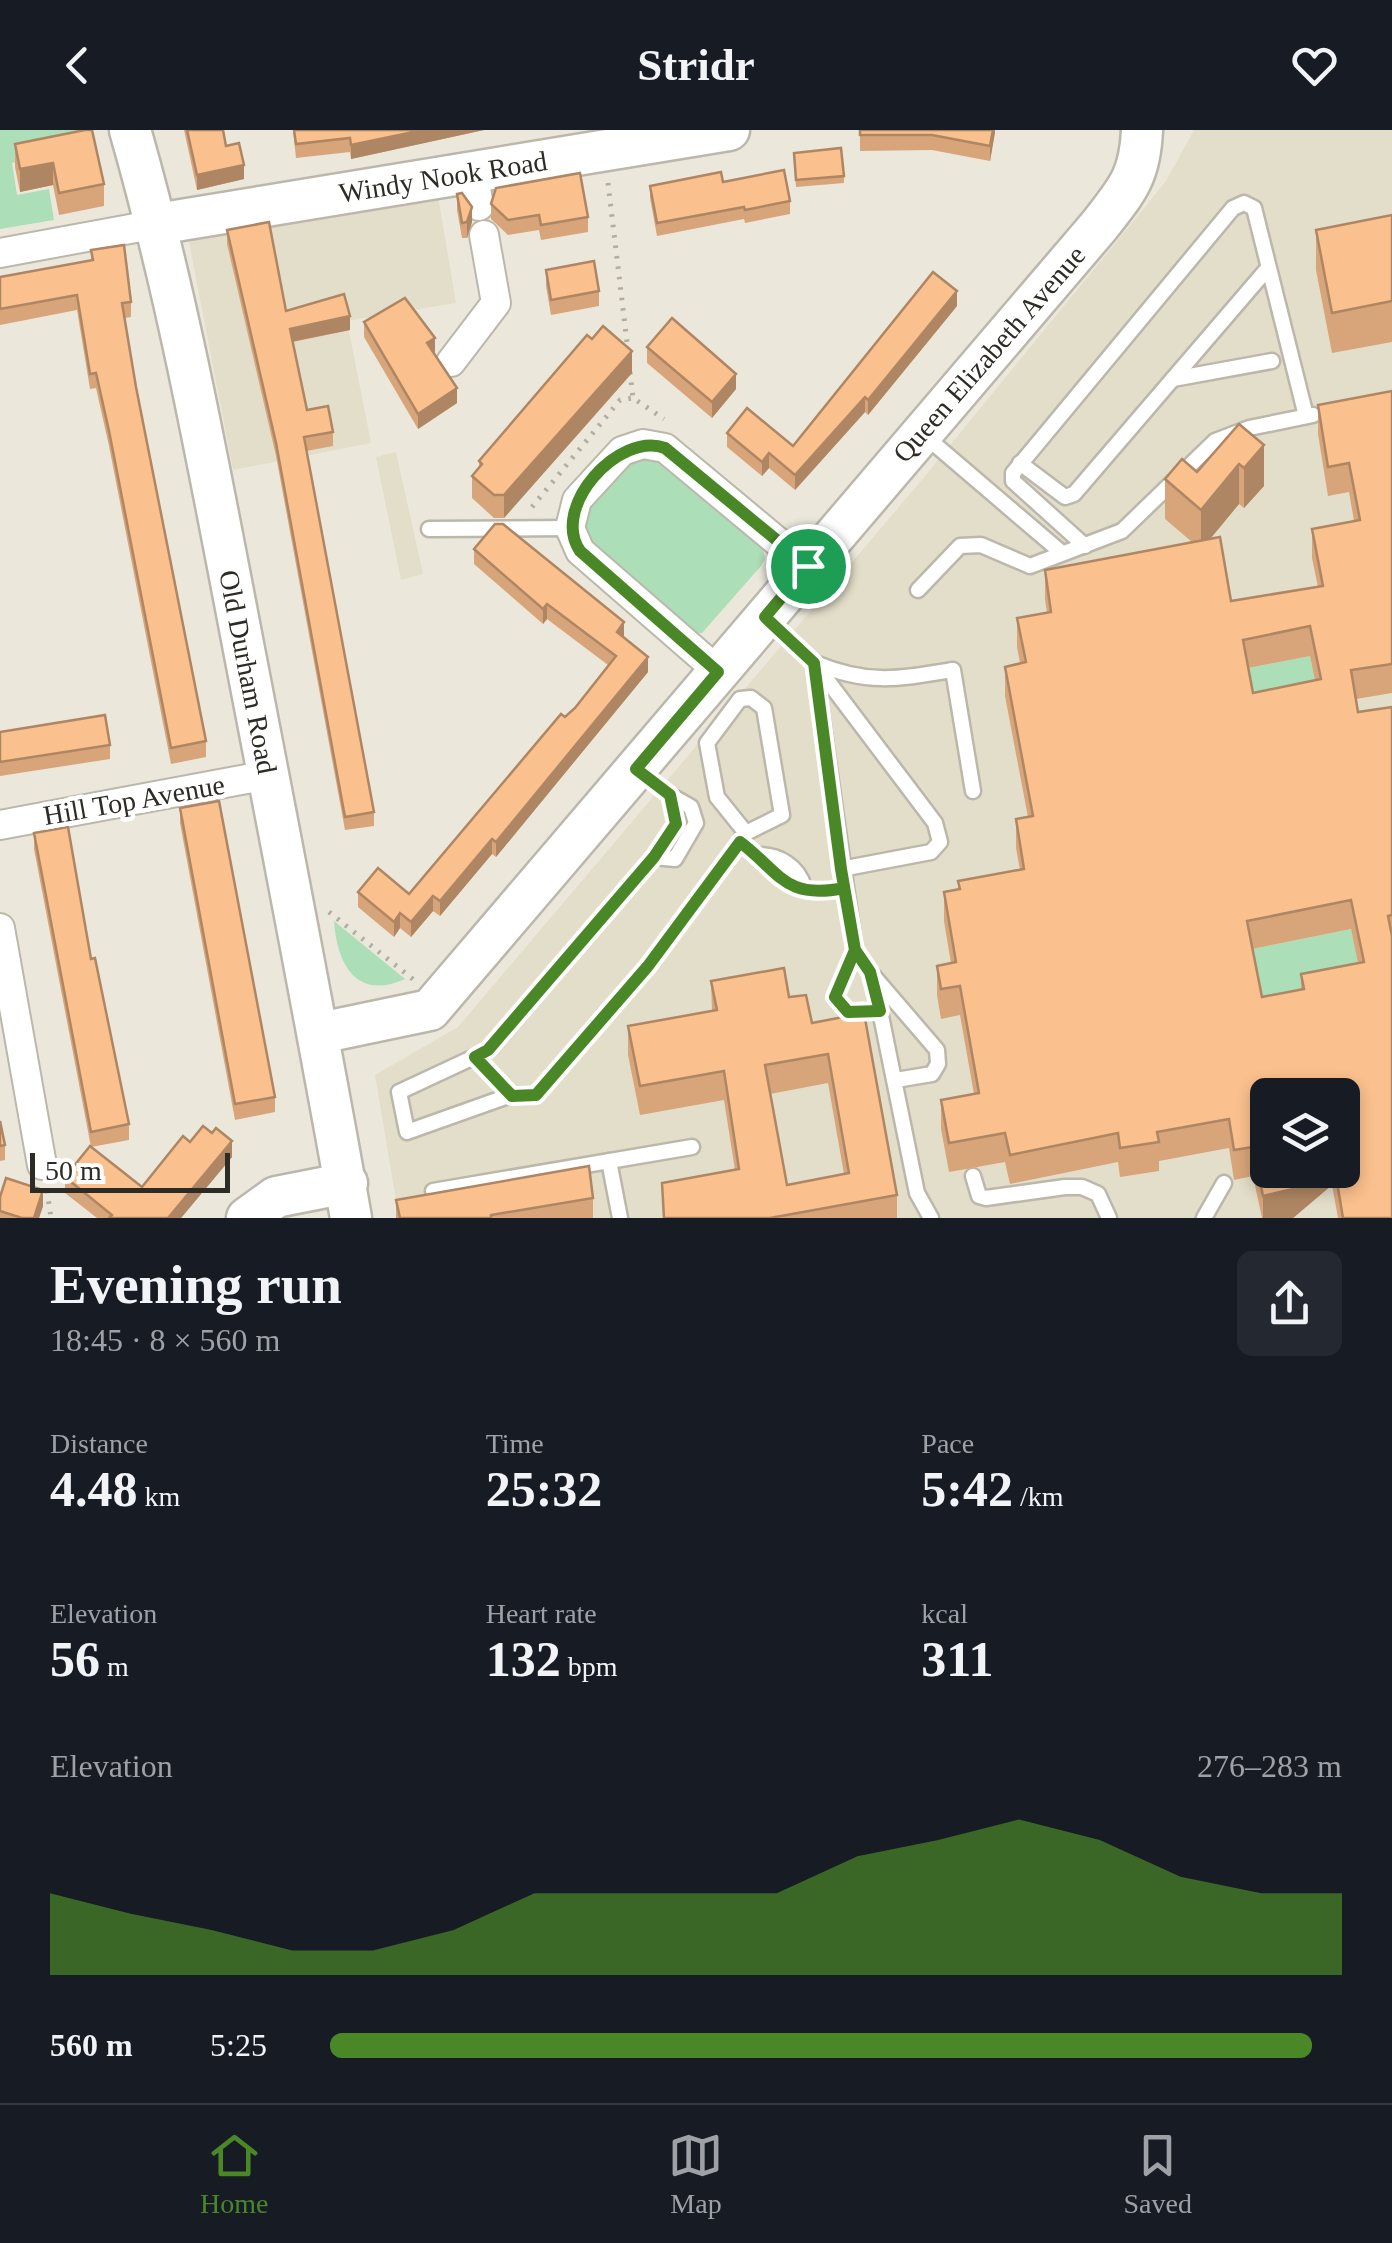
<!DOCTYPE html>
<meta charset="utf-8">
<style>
:root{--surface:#171b24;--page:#242831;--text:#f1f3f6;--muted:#9ea1a6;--line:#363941;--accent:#4a8827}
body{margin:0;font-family:"Times New Roman",serif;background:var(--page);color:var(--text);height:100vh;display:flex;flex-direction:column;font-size:38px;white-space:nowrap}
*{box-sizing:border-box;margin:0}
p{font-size:32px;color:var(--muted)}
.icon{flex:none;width:55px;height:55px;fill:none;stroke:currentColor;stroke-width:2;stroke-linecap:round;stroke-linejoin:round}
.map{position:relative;height:1088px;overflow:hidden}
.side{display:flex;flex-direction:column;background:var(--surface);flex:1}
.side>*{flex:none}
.tools{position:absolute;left:1250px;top:948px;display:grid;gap:20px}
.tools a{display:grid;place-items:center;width:110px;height:110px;border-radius:15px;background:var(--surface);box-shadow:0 5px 15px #0003;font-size:50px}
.scale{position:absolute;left:30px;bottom:25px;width:200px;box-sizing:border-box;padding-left:10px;border:5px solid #2c2b26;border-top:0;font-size:28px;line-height:35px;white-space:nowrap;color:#2c2b26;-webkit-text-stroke:8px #fff;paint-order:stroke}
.pin{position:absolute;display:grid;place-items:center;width:85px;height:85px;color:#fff;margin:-42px;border:5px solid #fff;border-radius:50%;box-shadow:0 2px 10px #0007}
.round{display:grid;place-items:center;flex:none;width:105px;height:105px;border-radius:15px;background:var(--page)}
.summary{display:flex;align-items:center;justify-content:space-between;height:170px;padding:0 50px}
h1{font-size:55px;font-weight:700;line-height:75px}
.figures{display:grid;grid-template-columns:repeat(3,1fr);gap:15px;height:170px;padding:10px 50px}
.figures div{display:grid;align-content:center}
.figures b{font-size:50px;font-weight:700}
.figures small{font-size:28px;font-weight:400}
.figures p{font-size:28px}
.chart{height:280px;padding:20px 50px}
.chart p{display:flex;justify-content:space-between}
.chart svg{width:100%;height:180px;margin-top:10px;fill:var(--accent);opacity:.7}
ul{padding:0 50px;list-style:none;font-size:32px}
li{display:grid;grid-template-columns:160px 120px 1fr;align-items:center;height:75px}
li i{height:25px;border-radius:12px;background:var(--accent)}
header{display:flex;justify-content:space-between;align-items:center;height:130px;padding:0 50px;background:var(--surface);font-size:45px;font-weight:700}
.tabs{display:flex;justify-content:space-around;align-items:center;height:140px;border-top:2px solid var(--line);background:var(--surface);font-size:28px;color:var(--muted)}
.tabs a{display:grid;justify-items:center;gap:5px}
.tabs .active{color:var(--accent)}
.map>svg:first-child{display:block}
.built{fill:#e3dec9;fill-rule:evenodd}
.green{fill:#acdeb7}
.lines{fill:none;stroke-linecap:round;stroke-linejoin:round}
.lane-casing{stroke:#bbb8ab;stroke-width:19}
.street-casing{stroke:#bbb8ab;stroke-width:32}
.secondary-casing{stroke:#bbb8ab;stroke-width:45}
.path{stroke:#b0ada3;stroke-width:5;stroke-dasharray:2.5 8;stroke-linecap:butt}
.lane{stroke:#fff;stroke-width:14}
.street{stroke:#fff;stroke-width:28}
.secondary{stroke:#fff;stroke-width:40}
.wall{fill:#d7a579;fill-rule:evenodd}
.shaded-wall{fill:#af8663}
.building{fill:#fac08d;stroke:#af8663;stroke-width:2.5;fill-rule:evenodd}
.route-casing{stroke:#fff;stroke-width:20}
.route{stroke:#4a8827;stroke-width:12}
.labels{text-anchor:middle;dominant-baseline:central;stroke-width:9;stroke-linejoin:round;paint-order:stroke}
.street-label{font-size:28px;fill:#2c2b26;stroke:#fff}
</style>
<header><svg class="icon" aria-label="back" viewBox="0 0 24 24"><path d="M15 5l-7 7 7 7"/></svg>Stridr<svg class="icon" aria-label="heart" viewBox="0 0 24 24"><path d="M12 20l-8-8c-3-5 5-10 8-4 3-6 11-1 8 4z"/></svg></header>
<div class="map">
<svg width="1392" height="1088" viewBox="0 0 1392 1088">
<rect width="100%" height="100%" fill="#ebe8db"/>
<!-- built -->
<g class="built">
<path d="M1194,0H1392V1088H399L375,945L458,897L920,352L1166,51ZM1268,965H1342V1040H1268Z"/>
<polygon points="437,60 456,173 347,191 371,313 233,340 188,107"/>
<polygon points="396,322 423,444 401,450 376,327"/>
</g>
<!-- green -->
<g class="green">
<polygon points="0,0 88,0 92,18 12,33 17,65 49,59 54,90 0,99"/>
<polygon points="653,324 761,411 765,429 761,436 702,503 691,503 586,414 583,381 634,325"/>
<polygon points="1310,526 1321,578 1253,592 1243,539"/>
<path d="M334,791L405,849C356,871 337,834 334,791Z"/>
<polygon points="1351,799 1364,861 1262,896 1247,820"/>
</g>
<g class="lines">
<!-- lane casing -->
<g class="lane-casing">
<g id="lane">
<polyline points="1173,249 1272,231"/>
<polyline points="925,306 1062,423"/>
<polyline points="1020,333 1065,367 1074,364 1268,138"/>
<polyline points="429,399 570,398"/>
<polyline points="1085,416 1013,351 1013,343 1233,78 1244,73 1254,78 1306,286"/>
<polyline points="918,460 960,416 981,415 1030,436 1122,401 1215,311 1249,298 1313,285"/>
<polyline points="766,489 814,533 855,820 835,867 848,882 880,881 917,1063 931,1088"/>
<path d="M815,533C868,555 898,549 953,540L973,661"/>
<polyline points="815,534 935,693 940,712 931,722 841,739"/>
<polyline points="637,639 670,665 676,694 654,727 489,920 399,962 407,1002 511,965 536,965 648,836 746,703 782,685 764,578 751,568 740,569 707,613 717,667 746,703"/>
<path d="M740,712C780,741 782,770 844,758"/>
<path d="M758,725C779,725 798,736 804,757"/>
<polyline points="654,727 675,729 696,693 691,677 670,665"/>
<polyline points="855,820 870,842 880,881"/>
<polyline points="870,842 937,920 938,934 932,944 896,950"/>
<polyline points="475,927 511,965"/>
<polyline points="609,1031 620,1088"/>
<polyline points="973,1046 979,1066 986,1068 1065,1057 1082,1057 1098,1064 1109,1088"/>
<polyline points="433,1061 692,1017"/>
<polyline points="1204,1088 1224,1053"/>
</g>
</g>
<!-- street casing -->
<g class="street-casing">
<g id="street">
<polyline points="473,42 479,76"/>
<polyline points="0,123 157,94"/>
<polyline points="451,232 496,173 484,105"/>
<polyline points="718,541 580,421 570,398 577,370 622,321 643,314 665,318 808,437"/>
<polyline points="0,695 268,645"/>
<polyline points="0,798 42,1035"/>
</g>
</g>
<!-- secondary casing -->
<g class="secondary-casing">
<g id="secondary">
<path d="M130,0C178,167 209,338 242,509C279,702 317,895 351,1088"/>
<polyline points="157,94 729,0"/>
<path d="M320,903L430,880L1099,96C1127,60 1140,47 1142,0"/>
<polyline points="247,1088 276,1067 347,1053"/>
</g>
</g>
<!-- path -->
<g class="path">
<polyline points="608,53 628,221"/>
<polyline points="630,242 633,268 664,289"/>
<polyline points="532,377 620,270 633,268"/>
<polyline points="329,782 414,850"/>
<polyline points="47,1061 51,1088"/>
</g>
<!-- lane -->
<use href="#lane" class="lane"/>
<!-- street -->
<use href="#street" class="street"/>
<!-- secondary -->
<use href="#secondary" class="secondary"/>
</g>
<!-- wall -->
<g class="wall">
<polygon points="184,0 223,0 226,16 244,49 197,60"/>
<polygon points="293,0 484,0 351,29 350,22 296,28"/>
<polygon points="860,0 995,0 990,31 932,20 860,21"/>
<polygon points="15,14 104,54 104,76 59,85 53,55 20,62 15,37"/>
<polygon points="794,30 844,46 844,53 796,57"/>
<polygon points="723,52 790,71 790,84 745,93 744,89 657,106 650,68 650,56"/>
<polygon points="457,64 472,92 467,108 462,108 457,80"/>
<polygon points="491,74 588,87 588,102 541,110 539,100 508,105 491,89"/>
<polygon points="1392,85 1392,212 1332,223 1316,140 1316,100"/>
<polygon points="227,100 286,181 350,200 293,212 307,280 333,302 333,316 306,321 374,682 374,696 345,700 276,326 227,114"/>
<polygon points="91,120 131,172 131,187 125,188 136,257 206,611 206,627 171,634 109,316 96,258 90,259 77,180 0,195 0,147 91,131"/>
<polygon points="546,140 599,161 599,176 551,185 546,156"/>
<polygon points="957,176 868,285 865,282 795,360 769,338 762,346 727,317 727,303 793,316"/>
<polygon points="364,192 435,223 457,273 418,299 364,207"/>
<polygon points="592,209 632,243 504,388 494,388 472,368 472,346 479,338 479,331"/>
<polygon points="647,217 736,259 712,288 647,233"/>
<path d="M1392,261V563L1356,569L1358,582L1392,577V1088H1338L1332,1055L1293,1088H1262L1253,1046L1234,1050L1229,1018L1159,1031V1041L1120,1047L1118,1032L1010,1054L1005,1032L949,1042L941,999V970L974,964L960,885L941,889L937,865V836L951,833L944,791V762L958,759V751L1020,740L1016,718V689L1028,687L1005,566V537L1020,533L1017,517V488L1047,483L1045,469V440L1192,412L1165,389V349L1197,342L1239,294L1264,356L1244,378L1239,374L1210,409L1231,471L1318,457L1312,428V399L1354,391L1349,362L1328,366L1318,304V275ZM1310,526L1315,550L1253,563L1248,538ZM1351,799L1358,833L1301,844V859L1262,867L1252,819ZM1342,965V1040H1268Z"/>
<polygon points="474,419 624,507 648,542 496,727 492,724 440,786 433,781 411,807 400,798 394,807 358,777 358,762 409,764 565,587 575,578 608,535 547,489 543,494 474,434"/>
<polygon points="0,602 110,615 110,629 0,646"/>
<polygon points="180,678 275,967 275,982 235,990 180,693"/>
<polygon points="34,703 129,994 129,1010 91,1017 34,719"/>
<path d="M711,851L789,867L812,893L897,1065V1088H663L662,1053L735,1040L724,970L640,985L628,925V896L712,881ZM828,953L844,1044L787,1055L770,964Z"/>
<polygon points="0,991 5,1015 5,1030 0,1031"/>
<polygon points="190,1012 232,1027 181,1088 97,1088 65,1063 65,1047 142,1057"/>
<polygon points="0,1067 43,1076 39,1088 0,1088"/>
<polygon points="593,1068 593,1088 396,1088 396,1070"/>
</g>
<!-- shaded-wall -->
<g class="shaded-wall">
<polygon points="423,0 484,0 351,29 351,15"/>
<polygon points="993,0 995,0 995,3 990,31 990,16"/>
<polygon points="53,33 53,55 20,62 20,39"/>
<polygon points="244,35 244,49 197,60 197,45"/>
<polygon points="472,77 472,92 467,108 467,92"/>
<polygon points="957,161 957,176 868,285 868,270"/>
<polygon points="350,186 350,200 290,212 290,199"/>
<polygon points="435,208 435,223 427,213"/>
<polygon points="632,221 632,243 504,388 504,365"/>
<polygon points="736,244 736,259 712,288 712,272"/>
<polygon points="457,258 457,273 418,299 418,284"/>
<polygon points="865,267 865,282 795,360 795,345"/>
<polygon points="1264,315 1264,356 1244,378 1244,338"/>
<polygon points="769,323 769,338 762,346 762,332"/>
<polygon points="1239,334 1239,374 1201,420 1201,380"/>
<polygon points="547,474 547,489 543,494 543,479"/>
<polygon points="624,492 624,507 617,502"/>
<polygon points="648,527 648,542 496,727 496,712"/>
<polygon points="492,709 492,724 440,786 440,771"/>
<polygon points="433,766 433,781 411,807 411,792"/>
<polygon points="400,783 400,798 394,807 394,792"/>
<polygon points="232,1011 232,1027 181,1088 168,1088"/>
<polygon points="1315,1040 1332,1040 1332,1055 1293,1088 1263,1088 1263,1066"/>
<polygon points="43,1060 43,1076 39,1088 34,1088"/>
</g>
<!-- building -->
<g class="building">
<polygon points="85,0 92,0 104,54 59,63 53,33 20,39 15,14"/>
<polygon points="187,0 223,0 226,16 239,13 244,35 197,45"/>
<polygon points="294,0 423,0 351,15 350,8 296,14"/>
<polygon points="860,0 993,0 990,16 932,5 860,5"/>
<polygon points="841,18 844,46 796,50 794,23"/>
<polygon points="784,40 790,71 745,80 744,77 657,93 650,56 721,42 723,52"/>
<polygon points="580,43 588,87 541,95 539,85 508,90 491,74 496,58"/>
<polygon points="462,63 472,77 467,92 462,93 457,64"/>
<polygon points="1392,85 1392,171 1332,183 1316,100"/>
<polygon points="269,92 286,181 344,164 350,186 290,199 307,280 328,276 333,302 304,307 374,682 345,687 276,313 227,100"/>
<polygon points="124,115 131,172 122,173 136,257 206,611 171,618 109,301 96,243 90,244 77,165 0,179 0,147 93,130 91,120"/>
<polygon points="594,131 599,161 551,170 546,140"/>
<polygon points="933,142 957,161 868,270 865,267 795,345 769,323 762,332 727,303 747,278 793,316"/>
<polygon points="405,168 435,208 427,213 457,258 418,284 364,192"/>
<polygon points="672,188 736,244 712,272 647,217"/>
<polygon points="603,196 632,221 504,365 494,365 472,346 482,334 479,331 587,205 592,209"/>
<path d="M1392,261V534L1351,540L1358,582L1392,577V785L1388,786L1392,806V1088H1343L1335,1040H1342V965H1268V1040H1315L1293,1059L1263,1066L1253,1017L1234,1020L1229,989L1157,1002L1159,1012L1120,1018L1118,1003L1010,1025L1005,1003L949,1013L941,970L979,963L960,856L941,859L937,836L956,832L944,762L960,759L958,751L1024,739L1016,689L1033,686L1005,537L1026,532L1017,488L1051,482L1045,440L1220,407L1231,471L1323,456L1312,399L1360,390L1349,333L1328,337L1318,275ZM1310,496L1321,549L1253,563L1243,510ZM1351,770L1364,832L1301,844L1304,859L1262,867L1247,791Z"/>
<polygon points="1239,294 1264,315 1244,338 1239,334 1201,380 1165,349 1182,329 1197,342"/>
<polygon points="495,394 503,394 624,492 617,502 648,527 496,712 492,709 440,771 433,766 411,792 400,783 394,792 358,762 378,738 409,764 561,584 565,587 575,578 616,526 547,474 543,479 474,419"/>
<polygon points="105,585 110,615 0,632 0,602"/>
<polygon points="219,671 275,967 235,974 180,678"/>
<polygon points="68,697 91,829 95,828 129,994 91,1002 34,703"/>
<path d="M784,838L789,867L806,865L812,893L864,883L897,1065L770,1088H664L662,1053L739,1039L724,941L640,956L628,896L717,880L711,851ZM828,924L849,1043L787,1055L765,935Z"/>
<polygon points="0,991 5,1015 0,1016"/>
<polygon points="203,996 212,1003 216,998 232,1011 168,1088 109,1088 112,1085 65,1047 90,1016 142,1057 183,1006 190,1012"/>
<polygon points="589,1036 593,1068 491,1085 491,1088 400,1088 396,1070"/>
<polygon points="6,1048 43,1060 34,1088 22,1088 0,1081 0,1067"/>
</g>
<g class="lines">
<!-- route casing -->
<g class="route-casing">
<path id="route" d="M808,436L665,318C619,301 550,377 580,421L718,542L636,639L670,665L676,694L654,727L488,920L475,927L512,966L536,965L648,836L740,712C780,742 784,770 844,758L855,820L835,867L848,882L880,881L870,842L855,820L841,739L814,533L765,487L808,436"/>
</g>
<!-- route -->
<use href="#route" class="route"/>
</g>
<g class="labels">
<!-- street labels -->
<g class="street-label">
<text transform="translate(443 47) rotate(-9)">Windy Nook Road</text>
<text transform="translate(989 224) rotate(-49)">Queen Elizabeth Avenue</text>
<text transform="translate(248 542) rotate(79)">Old Durham Road</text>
<text transform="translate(134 670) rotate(-10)">Hill Top Avenue</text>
</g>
</g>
</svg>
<div class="tools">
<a><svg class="icon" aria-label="layers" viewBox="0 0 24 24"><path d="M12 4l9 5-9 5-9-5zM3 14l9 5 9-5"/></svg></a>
</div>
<div class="scale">50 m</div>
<div class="pin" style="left:808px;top:436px;background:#1e9e55"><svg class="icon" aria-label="arrive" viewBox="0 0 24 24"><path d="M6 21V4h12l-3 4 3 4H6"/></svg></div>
</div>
<section class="side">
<div class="summary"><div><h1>Evening run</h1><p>18:45 · 8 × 560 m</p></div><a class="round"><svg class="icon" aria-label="share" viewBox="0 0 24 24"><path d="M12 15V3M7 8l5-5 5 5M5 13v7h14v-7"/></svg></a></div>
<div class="figures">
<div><p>Distance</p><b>4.48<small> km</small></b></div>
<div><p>Time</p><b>25:32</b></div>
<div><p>Pace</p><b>5:42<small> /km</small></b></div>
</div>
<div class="figures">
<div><p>Elevation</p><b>56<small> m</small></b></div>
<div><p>Heart rate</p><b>132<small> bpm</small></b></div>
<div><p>kcal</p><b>311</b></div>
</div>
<div class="chart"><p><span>Elevation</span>276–283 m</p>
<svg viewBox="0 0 160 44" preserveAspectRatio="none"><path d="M0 44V24L10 29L20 33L30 38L40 38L50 33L60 24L70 24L80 24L90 24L100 15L110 11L120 6L130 11L140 20L150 24L160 24V44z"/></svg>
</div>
<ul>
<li><b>560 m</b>5:25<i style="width:97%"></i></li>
</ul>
</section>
<nav class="tabs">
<a class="active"><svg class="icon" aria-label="home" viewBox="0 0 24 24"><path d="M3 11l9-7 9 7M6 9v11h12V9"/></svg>Home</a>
<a><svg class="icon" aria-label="map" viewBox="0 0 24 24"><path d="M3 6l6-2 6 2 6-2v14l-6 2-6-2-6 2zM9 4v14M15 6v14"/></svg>Map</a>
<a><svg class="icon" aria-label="saved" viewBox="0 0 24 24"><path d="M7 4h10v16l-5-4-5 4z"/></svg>Saved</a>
</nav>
